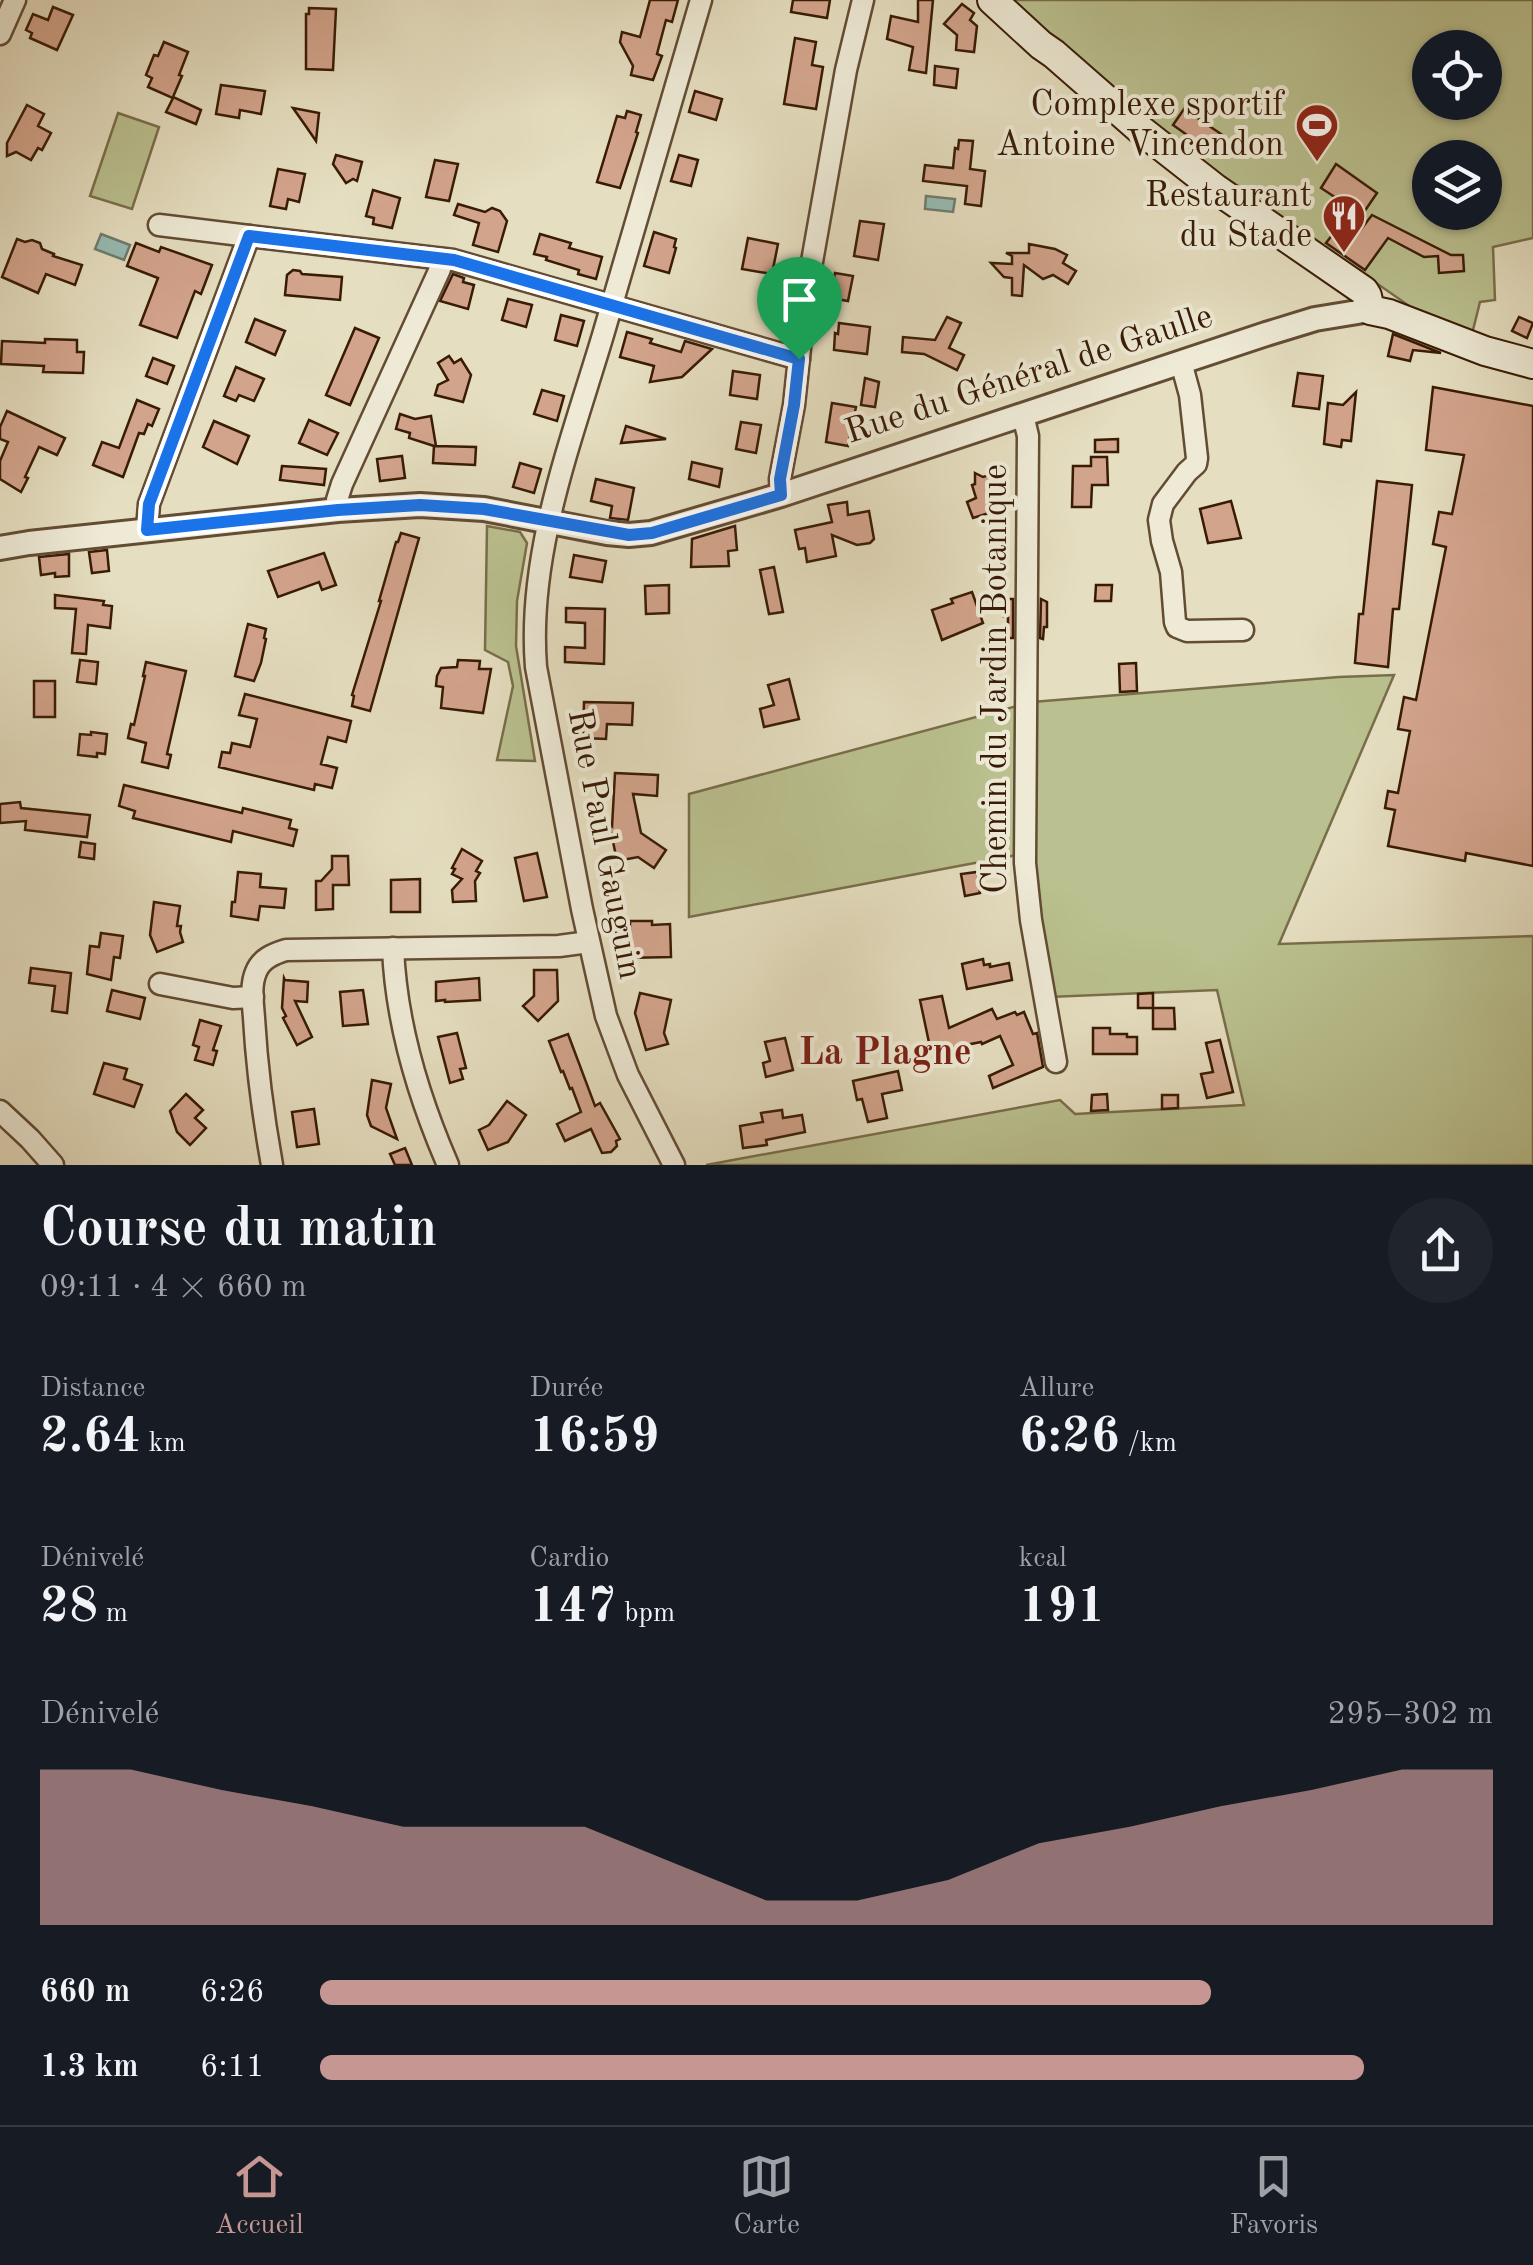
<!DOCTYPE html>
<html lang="fr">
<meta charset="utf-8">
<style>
:root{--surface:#171b24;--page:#20242c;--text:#f1f3f6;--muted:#9ea1a6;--line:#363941;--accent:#c59692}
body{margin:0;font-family:"Old Standard TT",serif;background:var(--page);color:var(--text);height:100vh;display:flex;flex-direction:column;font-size:38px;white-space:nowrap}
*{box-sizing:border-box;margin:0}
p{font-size:32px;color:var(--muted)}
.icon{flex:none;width:55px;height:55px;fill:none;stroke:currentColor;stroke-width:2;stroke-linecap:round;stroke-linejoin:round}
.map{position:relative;height:1165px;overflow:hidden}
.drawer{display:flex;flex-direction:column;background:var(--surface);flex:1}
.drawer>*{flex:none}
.tools{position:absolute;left:1412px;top:30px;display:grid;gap:20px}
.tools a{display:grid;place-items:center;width:90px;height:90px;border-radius:50%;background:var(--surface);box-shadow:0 2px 8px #0004;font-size:50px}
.pin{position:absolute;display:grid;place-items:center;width:85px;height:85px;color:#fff;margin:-102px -42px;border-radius:50% 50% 50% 0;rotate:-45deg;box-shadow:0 0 10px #0007}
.pin .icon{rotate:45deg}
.round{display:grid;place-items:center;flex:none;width:105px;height:105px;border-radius:52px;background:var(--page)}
.headline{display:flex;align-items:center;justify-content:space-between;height:170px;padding:0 40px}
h1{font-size:55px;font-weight:600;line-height:75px}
.figures{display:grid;grid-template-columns:repeat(3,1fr);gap:15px;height:170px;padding:10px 40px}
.figures div{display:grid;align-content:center}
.figures b{font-size:50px;font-weight:600}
.figures small{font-size:28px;font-weight:400}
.figures p{font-size:28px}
.chart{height:280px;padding:20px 40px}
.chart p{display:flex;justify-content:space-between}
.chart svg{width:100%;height:180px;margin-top:10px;fill:var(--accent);opacity:.7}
ul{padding:0 40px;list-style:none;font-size:32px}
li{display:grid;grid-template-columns:160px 120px 1fr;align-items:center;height:75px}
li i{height:25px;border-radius:12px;background:var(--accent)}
.menu{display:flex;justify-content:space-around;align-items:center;height:140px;border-top:2px solid var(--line);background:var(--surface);font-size:28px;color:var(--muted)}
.menu a{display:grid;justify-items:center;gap:5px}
.menu .selected{color:var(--accent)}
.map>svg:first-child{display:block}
.green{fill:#bac08f;stroke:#796e4a;stroke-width:2.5;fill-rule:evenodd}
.water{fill:#96bcb5;stroke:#707c6f;stroke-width:2.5}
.building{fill:#d3a48c;stroke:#381b05;stroke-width:2.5}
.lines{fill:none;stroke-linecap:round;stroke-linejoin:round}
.minor-casing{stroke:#634c34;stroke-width:25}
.tertiary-casing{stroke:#634c34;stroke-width:28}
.secondary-casing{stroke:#381b05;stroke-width:32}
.minor{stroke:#eeead6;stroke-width:20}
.tertiary{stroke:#eeead6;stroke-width:22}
.secondary{stroke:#eeead6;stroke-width:28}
.route-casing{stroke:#fff;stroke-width:20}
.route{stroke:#1a73e8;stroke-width:12}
.labels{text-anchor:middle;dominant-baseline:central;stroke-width:8;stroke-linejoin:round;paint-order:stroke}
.poi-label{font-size:35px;fill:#381b05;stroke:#eeead6;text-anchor:end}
.street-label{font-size:35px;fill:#381b05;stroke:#eeead6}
.neighbourhood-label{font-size:38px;font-weight:bold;fill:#7a1f14;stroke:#eeead6}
</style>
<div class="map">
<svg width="1533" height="1165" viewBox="0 0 1533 1165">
<rect width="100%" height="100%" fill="#e5dec0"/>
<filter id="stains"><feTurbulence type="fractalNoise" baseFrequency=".002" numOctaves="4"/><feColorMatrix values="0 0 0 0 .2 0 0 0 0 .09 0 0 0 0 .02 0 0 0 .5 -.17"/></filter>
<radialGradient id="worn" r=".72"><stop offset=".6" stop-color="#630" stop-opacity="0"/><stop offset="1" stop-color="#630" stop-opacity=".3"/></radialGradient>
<!-- green -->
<g class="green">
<path d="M1010,0H1533V238L1493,247L1495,300L1480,302L1472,334L1415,310L1119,104ZM1430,48H1485V102H1430ZM1430,158H1485V212H1430Z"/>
<polygon points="118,113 159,127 132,209 90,196"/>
<polygon points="487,526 520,532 527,543 517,601 516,646 535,761 497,760 513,686 508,662 485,650"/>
<polygon points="1394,675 1279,944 1533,936 1533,1165 706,1165 1060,1100 1075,1114 1244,1105 1217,990 1049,997 1017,855 689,917 689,794 1032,702 1339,677"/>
</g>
<!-- water -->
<g class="water">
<polygon points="926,196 955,199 953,212 925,209"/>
<polygon points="101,234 130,245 124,260 95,249"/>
</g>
<!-- building -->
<g class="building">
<polygon points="650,0 678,0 672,22 666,20 657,54 662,56 653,80 631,75 633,66 620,42 622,32 640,37"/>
<polygon points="793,0 830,0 827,18 791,12"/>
<polygon points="918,0 933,0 926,73 909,70 913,47 887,39 891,16 918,22"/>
<polygon points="962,4 974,13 970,20 977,26 974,52 956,50 957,35 944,24"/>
<polygon points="53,7 73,15 57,50 30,38 32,33 26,30 33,14 48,20"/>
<polygon points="309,8 336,9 333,70 306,69 306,14 309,14"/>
<polygon points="795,38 816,42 812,65 823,67 816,109 784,104"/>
<polygon points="164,42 188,52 179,75 182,76 173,97 201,110 196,124 166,112 173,98 148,87 152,78 146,75 154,55 158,56"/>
<polygon points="935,66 958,69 956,88 934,85"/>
<polygon points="221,85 265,91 261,114 240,110 239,118 216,114"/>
<polygon points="695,91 722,99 716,120 689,112"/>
<polygon points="27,105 44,114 38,126 51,133 42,150 38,148 31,160 16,152 7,156 7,143"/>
<polygon points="293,108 319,113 316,141 305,125"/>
<polygon points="1184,109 1227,138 1215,155 1173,125"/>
<polygon points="627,111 641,115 636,132 638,133 620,188 597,182 617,116 625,118"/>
<polygon points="959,140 973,141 970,169 985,171 981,206 965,204 967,186 923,181 925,165 953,168 955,148 958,149"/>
<polygon points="336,155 362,162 357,181 353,179 346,183 333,164"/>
<polygon points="679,155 698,160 691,186 671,181"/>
<polygon points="435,160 458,164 449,201 426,197"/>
<polygon points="1336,164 1377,193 1362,215 1321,188"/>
<polygon points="278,169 305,174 299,202 288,199 286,209 270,206"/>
<polygon points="373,190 400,198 392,228 373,224 374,218 366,216"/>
<polygon points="458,204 485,212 492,208 500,211 507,221 498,252 473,245 479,223 454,215"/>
<polygon points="1372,215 1451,255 1463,255 1464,271 1439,273 1438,256 1424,257 1388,238 1365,270 1326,243 1333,234 1349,245"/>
<polygon points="860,221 884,224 878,260 854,256"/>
<polygon points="654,232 676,239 674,247 676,248 669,273 644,266"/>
<polygon points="540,234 571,243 569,248 602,257 596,279 578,274 579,270 546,260 547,257 534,254"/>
<polygon points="748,238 778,244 772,274 742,269"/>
<polygon points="17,239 25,242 32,240 40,243 42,249 54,254 53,256 82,265 75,285 46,274 38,293 2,277"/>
<polygon points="136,243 159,252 161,247 212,265 201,294 195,291 177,338 140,325 158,278 127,266"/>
<polygon points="1029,244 1055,249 1067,255 1063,263 1076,271 1068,284 1053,275 1043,279 1024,265 1022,296 1012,295 1012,278 1004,277 991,263 1012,264 1012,256 1006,253 1029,253"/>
<polygon points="293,270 300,271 302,274 342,277 340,300 285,295 287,275"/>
<polygon points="835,273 853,276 848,301 830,298"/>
<polygon points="453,274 464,278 463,282 474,285 468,309 440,301"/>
<polygon points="508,299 532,305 526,327 502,320"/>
<polygon points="561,315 584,321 577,346 555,340"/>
<polygon points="947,317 961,323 949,348 964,355 957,370 924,354 902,352 903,337 935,340"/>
<polygon points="1519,317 1533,323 1527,338 1512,331"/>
<polygon points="255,319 285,331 275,355 246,342"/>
<polygon points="839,323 870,327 867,354 834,350 835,333 838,334"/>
<polygon points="355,328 379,338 350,405 326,395"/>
<polygon points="627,332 652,339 650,343 681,352 685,341 712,349 682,377 650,382 654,366 620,357"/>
<polygon points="1393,334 1441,353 1413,350 1410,361 1388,356"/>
<polygon points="45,339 77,340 77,352 84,352 83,373 43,372 44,366 1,364 2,341 45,343"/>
<polygon points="449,356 454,363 461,359 471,375 463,402 435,395 438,385 448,380 438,363"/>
<polygon points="153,358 174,366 167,384 146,376"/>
<polygon points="236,367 264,379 254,401 239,395 236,401 224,396"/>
<polygon points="733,371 760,375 757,399 730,395"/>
<polygon points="1298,373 1323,376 1319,409 1293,406"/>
<polygon points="865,378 879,382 875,407 861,405"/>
<polygon points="1433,387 1533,406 1533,866 1466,853 1465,861 1388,846 1395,810 1385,808 1388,791 1398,793 1410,731 1398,729 1404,697 1416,700 1446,547 1433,544 1439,512 1452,514 1464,455 1426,450"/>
<polygon points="542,390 564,396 557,421 534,414"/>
<polygon points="1356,392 1351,441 1342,440 1341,447 1324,444 1328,403 1343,405"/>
<polygon points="137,400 159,409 152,426 148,424 144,434 139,433 123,477 93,465 102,442 119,448"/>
<polygon points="832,403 856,407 848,446 826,442"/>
<polygon points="7,411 65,438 57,455 39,447 25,477 28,478 21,492 0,479 0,461 8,442 0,439 0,427"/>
<polygon points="400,414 415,419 431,416 436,446 476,447 475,465 433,463 434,446 409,438 410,433 396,429"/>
<polygon points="309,420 338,433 327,455 299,443"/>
<polygon points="214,421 249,436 237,464 203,447"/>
<polygon points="741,422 761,425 756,453 736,449"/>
<polygon points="626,426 666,439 621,443"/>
<polygon points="1118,439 1118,452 1095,452 1095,440"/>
<polygon points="402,456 405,478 380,481 377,459"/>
<polygon points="1091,457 1107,457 1108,485 1092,485 1091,507 1072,507 1073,466 1091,466"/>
<polygon points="692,462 722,469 719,487 689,479"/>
<polygon points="520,463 541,469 534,493 513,487"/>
<polygon points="282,466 326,469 324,485 280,480"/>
<polygon points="975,473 983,477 993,474 1005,508 973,518 967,502 976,498 972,485 975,484"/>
<polygon points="596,479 634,488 628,520 610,518 612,506 591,501"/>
<polygon points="1377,481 1412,485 1399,609 1393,609 1388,667 1355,663 1359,614 1363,614"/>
<polygon points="1231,501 1241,538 1208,543 1200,509"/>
<polygon points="847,502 848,515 869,511 874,539 870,543 857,545 832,535 836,556 807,562 805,548 799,549 795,530 832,522 828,505"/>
<polygon points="735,526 737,550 728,551 729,566 691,567 692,539"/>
<polygon points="401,533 419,538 370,711 352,706 354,696 352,695 381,601 379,601 396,542 398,542"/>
<polygon points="107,550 109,571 92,573 89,552"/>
<polygon points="324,553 336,585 322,590 319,582 278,597 268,571"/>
<polygon points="69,554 69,576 55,577 55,573 41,575 39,557"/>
<polygon points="574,555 606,561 602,582 570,577"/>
<polygon points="774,567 783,612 769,614 760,570"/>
<polygon points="669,585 669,613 646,614 645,586"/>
<polygon points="1096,585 1112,585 1111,601 1095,601"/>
<polygon points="972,592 983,623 942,640 932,610 953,603 951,599"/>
<polygon points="55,595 104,601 103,605 112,606 110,628 88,625 86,654 72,653 76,609 55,608"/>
<polygon points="1005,599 1013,599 1013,638 1008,638 1008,614 1004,616"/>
<polygon points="1041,599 1047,602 1047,627 1044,627 1043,639 1040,638"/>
<polygon points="566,608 605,609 604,664 565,662 565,647 585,648 585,623 566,622"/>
<polygon points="248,624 266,629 264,638 266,639 261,663 254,681 235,676"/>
<polygon points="80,660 98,662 96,684 77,682"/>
<polygon points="458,660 480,661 479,669 491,669 483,713 441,708 443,687 436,686 437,676 441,668 457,667"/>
<polygon points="146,662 186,671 167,754 171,755 168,768 142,762 146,743 128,738 131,724 134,725 145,676 143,676"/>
<polygon points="1136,663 1137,691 1120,692 1119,664"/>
<polygon points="789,679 799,719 764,727 760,709 774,705 768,685"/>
<rect x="34" y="681" width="21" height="36"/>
<polygon points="245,694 351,721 346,742 328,737 321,764 337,768 332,788 315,784 314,790 219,767 222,752 230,753 232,743 250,747 257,719 239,715"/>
<polygon points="584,702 633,703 632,725 607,724 606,739 583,738"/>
<polygon points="91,732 107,734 105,754 97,753 97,757 78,755 80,734 91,735"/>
<polygon points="615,773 658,775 657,796 633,794 641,833 666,850 654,868 638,857 617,861 610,827 612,827"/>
<polygon points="124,785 242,813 243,808 291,820 289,828 297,830 293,846 233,831 231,842 133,818 135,811 119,806"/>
<polygon points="20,802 21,808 90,815 87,837 25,830 26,821 0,823 0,804"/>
<polygon points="81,842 95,844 94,859 79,857"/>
<polygon points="462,849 482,861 476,871 480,873 475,881 476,901 453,902 452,890 462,879 452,874 455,869 452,868"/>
<polygon points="537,853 547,897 524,901 515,858"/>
<polygon points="332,856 348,856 349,885 333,885 333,909 316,910 316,881 321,881 332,869"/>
<polygon points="238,872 261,874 260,887 286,889 284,908 260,906 258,920 231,916 232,902 235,902"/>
<polygon points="977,872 980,893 965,896 961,874"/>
<polygon points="420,879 420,912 391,912 391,880"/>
<polygon points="154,902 180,906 177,926 181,926 180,932 183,942 157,952 150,935"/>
<polygon points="630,921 652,921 652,925 670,924 671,957 625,958 625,946 616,946 616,929 630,929"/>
<polygon points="101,933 123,936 120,958 114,957 111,980 87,974 90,946 99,947"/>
<polygon points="983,959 984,965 990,964 990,967 1009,963 1012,980 967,989 962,964"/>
<polygon points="31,968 71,973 67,1013 52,1011 55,986 29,983"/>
<polygon points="534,970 557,970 558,1001 538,1021 523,1006 534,996"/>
<polygon points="284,978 285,980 308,982 307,1002 295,1001 312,1037 297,1045 283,1018 286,1016 282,1008"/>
<polygon points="479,978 480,1000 445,1002 445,1000 436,1001 436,982"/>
<polygon points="112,990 145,998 140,1019 107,1011"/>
<polygon points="363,990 368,1024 343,1026 340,992"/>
<polygon points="640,993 671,1000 664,1033 668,1044 646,1050 635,1013"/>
<polygon points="1153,993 1153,1008 1174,1008 1175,1029 1153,1029 1153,1008 1138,1008 1138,994"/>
<polygon points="942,996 949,1028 992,1009 997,1019 1015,1012 1017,1015 1024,1012 1033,1034 1037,1033 1043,1067 993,1088 989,1076 1013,1065 1000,1036 982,1044 981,1042 931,1052 920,1000"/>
<polygon points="200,1020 221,1026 213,1050 217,1051 213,1065 195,1060 199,1047 193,1045"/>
<polygon points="1093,1028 1110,1028 1110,1034 1127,1034 1127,1037 1137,1037 1137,1054 1093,1054"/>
<polygon points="457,1033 466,1068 460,1069 463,1079 450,1083 438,1037"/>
<polygon points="568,1034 595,1106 600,1103 620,1139 616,1141 617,1146 611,1152 602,1153 591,1129 565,1141 557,1124 581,1112 572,1088 570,1089 563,1071 561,1072 549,1041"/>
<polygon points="785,1038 793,1070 766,1077 763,1063 770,1061 765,1042"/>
<polygon points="1220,1040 1233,1092 1207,1098 1201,1074 1213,1072 1206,1043"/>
<polygon points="104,1063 127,1069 124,1079 142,1085 134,1107 94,1094"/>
<polygon points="898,1071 902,1090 882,1094 887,1118 868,1122 862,1099 857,1100 853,1081"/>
<polygon points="372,1080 391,1084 386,1108 397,1139 371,1126 367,1115"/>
<polygon points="186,1094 203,1110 195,1118 206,1128 190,1145 177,1132 170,1111"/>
<polygon points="1107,1094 1108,1110 1091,1111 1092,1095"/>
<polygon points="1162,1095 1178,1095 1178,1108 1162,1109"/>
<polygon points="507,1101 526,1115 508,1142 488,1150 479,1130 489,1125"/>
<polygon points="314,1109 319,1144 297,1147 292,1112"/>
<polygon points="782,1110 783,1118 802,1115 805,1132 766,1140 767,1145 743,1148 740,1126 763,1122 761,1113"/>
<polygon points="405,1148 412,1165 395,1165 390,1154"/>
</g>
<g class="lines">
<!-- minor casing -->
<g class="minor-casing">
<g id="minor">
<polyline points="0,34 15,0"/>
<polyline points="159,225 249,236"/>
<polyline points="1181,362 1190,395 1197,458 1196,464 1187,472 1163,504 1159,520 1162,541 1171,572 1175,622 1177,627 1187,631 1243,630"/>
<polyline points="1023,415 1028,436 1025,863 1031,920 1056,1062"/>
<polyline points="781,495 780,479 794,405 805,301 846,70 863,0"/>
<polyline points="338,510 337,500 342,484 440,269 442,259"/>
<polyline points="147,530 149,504 249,236 453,260 799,359"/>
<path d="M393,948C396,1023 418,1096 448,1165"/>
<polyline points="160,984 233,998 253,997"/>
<polyline points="0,1111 30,1139 53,1165"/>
<path d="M272,1165C263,1115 257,1070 254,1018C253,1003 250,986 256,972C261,959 273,954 286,950L559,946L589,942"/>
<path d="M674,1165L628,1075L606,1016L582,909L536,667C527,554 571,442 603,335C636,223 668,112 701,0"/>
</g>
</g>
<!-- tertiary casing -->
<g class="tertiary-casing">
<polyline id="tertiary" points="0,548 29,543 338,510 420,505 484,509 607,533 629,535 651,533 781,495 1266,334 1315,319 1370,310"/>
</g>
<!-- secondary casing -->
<g class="secondary-casing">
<polyline id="secondary" points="992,0 1041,45 1054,54 1142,131 1216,189 1364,291 1367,296 1370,310 1389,314 1485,351 1533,364"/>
</g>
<!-- minor -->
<use href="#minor" class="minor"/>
<!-- tertiary -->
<use href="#tertiary" class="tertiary"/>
<!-- secondary -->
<use href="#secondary" class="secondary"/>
</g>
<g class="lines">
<!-- route casing -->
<g class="route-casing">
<polygon id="route" points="249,236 454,260 799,359 794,405 780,479 781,495 652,533 629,535 484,509 420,505 338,510 147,530 149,504"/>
</g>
<!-- route -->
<use href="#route" class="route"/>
</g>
<!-- icons -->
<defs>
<g id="stadium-pin" transform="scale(2.25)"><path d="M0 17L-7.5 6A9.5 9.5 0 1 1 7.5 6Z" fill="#8f2418" stroke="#eeead6"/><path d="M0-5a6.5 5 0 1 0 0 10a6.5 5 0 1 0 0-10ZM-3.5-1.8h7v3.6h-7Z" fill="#fff"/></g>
<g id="restaurant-pin" transform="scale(2.25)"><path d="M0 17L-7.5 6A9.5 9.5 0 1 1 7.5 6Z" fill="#8f2418" stroke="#eeead6"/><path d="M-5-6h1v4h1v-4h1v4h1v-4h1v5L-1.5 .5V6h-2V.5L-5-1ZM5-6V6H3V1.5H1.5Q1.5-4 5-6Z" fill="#fff"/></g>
</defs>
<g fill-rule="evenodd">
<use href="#stadium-pin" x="1317" y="125"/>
<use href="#restaurant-pin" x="1344" y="216"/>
</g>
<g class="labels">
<!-- poi labels -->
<g class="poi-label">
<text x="1284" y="105">Complexe sportif<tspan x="1284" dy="40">Antoine Vincendon</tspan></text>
<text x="1312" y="196">Restaurant<tspan x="1312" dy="40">du Stade</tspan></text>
</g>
<!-- street labels -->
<g class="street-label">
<text transform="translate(1029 375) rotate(-18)">Rue du Général de Gaulle</text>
<text transform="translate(996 679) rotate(-90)">Chemin du Jardin Botanique</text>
<text transform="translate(604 844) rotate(79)">Rue Paul Gauguin</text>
</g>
<!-- neighbourhood labels -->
<g class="neighbourhood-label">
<text x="885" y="1054">La Plagne</text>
</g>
</g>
<rect width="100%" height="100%" filter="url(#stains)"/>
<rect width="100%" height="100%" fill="url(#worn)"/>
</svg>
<div class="tools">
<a><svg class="icon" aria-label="locate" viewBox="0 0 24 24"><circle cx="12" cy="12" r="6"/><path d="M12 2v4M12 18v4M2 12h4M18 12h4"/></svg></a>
<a><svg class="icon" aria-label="layers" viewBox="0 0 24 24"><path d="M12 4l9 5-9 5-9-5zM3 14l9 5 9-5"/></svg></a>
</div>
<div class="pin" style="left:799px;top:359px;background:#1e9e55"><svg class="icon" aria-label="arrive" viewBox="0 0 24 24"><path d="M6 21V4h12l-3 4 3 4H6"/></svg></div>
</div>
<section class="drawer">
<div class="headline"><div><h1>Course du matin</h1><p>09:11 · 4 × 660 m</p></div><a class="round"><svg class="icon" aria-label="share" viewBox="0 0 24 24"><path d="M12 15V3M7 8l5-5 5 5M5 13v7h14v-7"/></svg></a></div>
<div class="figures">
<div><p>Distance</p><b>2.64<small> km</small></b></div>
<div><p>Durée</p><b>16:59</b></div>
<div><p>Allure</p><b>6:26<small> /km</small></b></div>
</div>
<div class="figures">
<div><p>Dénivelé</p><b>28<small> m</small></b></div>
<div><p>Cardio</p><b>147<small> bpm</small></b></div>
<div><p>kcal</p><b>191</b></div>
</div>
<div class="chart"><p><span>Dénivelé</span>295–302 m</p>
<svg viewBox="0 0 160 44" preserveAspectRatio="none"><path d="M0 44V6L10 6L20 11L30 15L40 20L50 20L60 20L70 29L80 38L90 38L100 33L110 24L120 20L130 15L140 11L150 6L160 6V44z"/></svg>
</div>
<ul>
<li><b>660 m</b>6:26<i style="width:76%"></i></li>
<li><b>1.3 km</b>6:11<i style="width:89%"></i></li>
</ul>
</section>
<nav class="menu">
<a class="selected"><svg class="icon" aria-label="home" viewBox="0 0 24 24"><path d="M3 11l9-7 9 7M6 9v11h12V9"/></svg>Accueil</a>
<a><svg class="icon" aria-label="map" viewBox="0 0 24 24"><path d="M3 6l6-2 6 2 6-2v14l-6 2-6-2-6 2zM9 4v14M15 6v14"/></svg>Carte</a>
<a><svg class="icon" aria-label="saved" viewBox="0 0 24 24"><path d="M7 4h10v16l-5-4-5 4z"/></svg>Favoris</a>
</nav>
